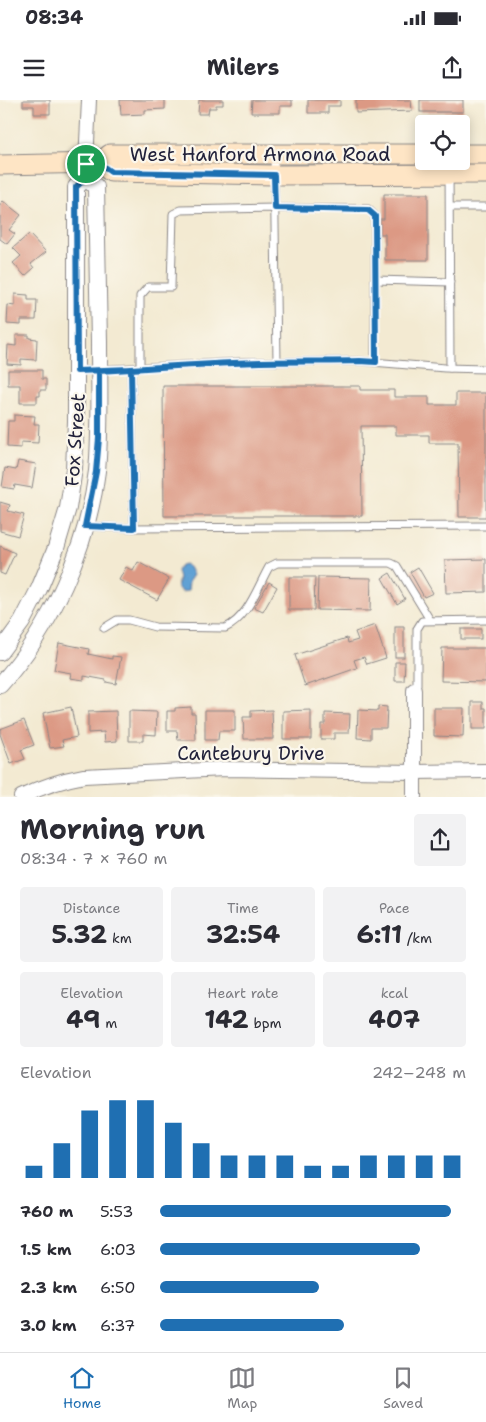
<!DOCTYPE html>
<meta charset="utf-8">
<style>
:root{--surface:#fff;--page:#f2f2f3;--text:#2b2b33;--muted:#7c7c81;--line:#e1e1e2;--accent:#1f6fb2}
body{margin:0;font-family:"Shantell Sans",sans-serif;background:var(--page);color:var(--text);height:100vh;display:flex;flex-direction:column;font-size:19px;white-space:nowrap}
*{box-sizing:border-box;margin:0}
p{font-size:16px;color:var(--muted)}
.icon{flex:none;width:28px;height:28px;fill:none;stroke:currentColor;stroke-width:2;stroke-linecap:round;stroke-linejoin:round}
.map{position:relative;height:697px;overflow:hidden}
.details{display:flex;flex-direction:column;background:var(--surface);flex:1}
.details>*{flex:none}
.buttons{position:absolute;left:415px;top:15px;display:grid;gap:10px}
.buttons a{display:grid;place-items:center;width:55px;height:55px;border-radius:5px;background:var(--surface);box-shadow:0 2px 12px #0003;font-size:25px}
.pin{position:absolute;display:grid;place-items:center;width:42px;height:42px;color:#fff;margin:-21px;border:2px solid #fff;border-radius:50%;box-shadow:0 1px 5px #0007}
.round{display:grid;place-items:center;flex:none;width:52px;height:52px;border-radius:5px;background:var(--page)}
.summary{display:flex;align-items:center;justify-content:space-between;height:85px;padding:0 20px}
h1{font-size:28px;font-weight:700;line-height:38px}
.stats{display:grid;grid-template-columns:repeat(3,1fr);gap:8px;height:85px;padding:5px 20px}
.stats div{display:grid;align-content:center;border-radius:5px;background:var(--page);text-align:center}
.stats b{font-size:25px;font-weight:700}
.stats small{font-size:14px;font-weight:400}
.stats p{font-size:14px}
.chart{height:140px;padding:10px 20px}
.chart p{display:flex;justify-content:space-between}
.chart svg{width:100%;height:90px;margin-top:5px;stroke:var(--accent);stroke-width:6}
ul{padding:0 20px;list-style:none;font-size:16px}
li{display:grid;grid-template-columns:80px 60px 1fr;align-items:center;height:38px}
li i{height:12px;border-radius:6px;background:var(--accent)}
.status{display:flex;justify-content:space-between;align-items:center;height:35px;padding:0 25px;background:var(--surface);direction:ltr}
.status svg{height:14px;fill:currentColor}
header{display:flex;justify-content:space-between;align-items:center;height:65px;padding:0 20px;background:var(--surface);font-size:22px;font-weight:700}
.tab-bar{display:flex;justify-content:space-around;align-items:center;height:70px;border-top:1px solid var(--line);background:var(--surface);font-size:14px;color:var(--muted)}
.tab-bar a{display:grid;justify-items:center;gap:2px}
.tab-bar .on{color:var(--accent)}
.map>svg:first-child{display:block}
.water{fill:#61a1d4;stroke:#426288}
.building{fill:#dc9984}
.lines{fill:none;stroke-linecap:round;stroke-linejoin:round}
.service-casing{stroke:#8a8686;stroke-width:9}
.minor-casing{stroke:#8a8686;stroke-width:16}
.tertiary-casing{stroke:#8a8686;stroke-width:18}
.secondary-casing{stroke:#8a8686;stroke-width:21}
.service{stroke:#fff;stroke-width:7}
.minor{stroke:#fff;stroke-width:14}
.tertiary{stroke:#fff;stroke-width:16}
.secondary{stroke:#fee5c5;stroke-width:19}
.route-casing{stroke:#fff;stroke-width:10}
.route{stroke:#1f6fb2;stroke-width:6}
.labels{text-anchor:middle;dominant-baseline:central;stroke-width:4.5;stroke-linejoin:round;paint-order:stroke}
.street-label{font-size:19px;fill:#22223b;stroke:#fbf7ec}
</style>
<div class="status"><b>08:34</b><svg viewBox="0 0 49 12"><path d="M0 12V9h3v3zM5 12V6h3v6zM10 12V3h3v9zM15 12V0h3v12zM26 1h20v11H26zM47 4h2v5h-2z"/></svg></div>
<header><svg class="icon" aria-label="menu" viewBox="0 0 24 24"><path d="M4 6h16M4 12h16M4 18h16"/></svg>Milers<svg class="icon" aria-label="share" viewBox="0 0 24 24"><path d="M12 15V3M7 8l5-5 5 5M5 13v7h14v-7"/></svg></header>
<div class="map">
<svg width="486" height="697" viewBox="0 0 486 697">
<rect width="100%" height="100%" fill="#fbf7ec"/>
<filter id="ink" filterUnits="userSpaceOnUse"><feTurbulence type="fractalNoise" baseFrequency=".02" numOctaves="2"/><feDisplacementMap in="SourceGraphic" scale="10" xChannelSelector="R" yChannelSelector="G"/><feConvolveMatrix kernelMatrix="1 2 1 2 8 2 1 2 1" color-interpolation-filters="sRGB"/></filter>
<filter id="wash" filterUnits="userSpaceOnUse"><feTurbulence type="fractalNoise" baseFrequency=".0096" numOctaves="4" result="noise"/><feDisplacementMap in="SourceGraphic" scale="20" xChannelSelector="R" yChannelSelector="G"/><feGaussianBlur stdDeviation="1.12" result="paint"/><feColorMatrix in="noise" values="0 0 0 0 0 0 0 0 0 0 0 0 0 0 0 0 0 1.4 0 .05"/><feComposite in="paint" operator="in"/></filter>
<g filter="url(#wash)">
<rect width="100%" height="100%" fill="#f3ead2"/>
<!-- water -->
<path class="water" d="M184,464L189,467L193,475L189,481L188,491L182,492C176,488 177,485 179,479L177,471L180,465Z"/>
<g id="blocks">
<!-- building -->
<g class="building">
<polygon points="23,0 50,0 50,14 34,14 34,6 23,6"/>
<polygon points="120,0 165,0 165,9 145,10 145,14 121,15"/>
<polygon points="199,0 223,0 223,5 216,5 216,8 209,8 208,14 198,14"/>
<polygon points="252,0 292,0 292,6 280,6 280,13 251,13"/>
<polygon points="308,0 340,0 340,6 328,6 328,13 308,13"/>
<polygon points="356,0 411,0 412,11 356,13"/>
<rect x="420" y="0" width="43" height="12"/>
<polygon points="384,94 428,94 428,160 385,160 385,134 380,134 380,119 384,119"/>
<polygon points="3,101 21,115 9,130 15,134 7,144 0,139 0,104"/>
<polygon points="29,134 46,152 31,164 34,168 25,176 13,163 21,156 13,148"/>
<polygon points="15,194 28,195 28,200 37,200 36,220 21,220 21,225 7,224 8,205 15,206"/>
<polygon points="16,235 29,235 29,238 37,239 36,260 21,259 21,265 7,264 8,245 16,246"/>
<polygon points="8,270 42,270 42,279 46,279 46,290 40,290 40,296 37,296 37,303 20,303 20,285 8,285"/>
<polygon points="163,286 360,286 360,290 394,290 394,297 429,297 429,305 456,305 456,293 486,293 486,417 459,417 458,343 429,343 429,335 396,335 396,326 361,326 362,416 164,416"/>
<polygon points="14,315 35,316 34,324 39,324 38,343 21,342 21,348 7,347 8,321 14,321"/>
<polygon points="18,361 36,364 32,388 15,385 14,389 2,387 5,368 16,370"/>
<polygon points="0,402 10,405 8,411 24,415 18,436 0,431"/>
<polygon points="0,446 15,453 5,475 0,473"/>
<polygon points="486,459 486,492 446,493 445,460"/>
<polygon points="138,462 169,479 157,500 119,480 126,467 133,471"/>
<polygon points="418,467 433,493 424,497 410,472"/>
<polygon points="390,473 405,499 397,504 382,478"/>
<polygon points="289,477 315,477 314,510 289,510"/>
<polygon points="318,477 371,478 370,511 317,510"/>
<polygon points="269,482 277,487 263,512 254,508"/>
<polygon points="375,525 386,558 367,564 364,557 354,560 357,568 305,586 295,555 347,538 348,543 358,540 355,532"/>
<rect x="395" y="527" width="9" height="30"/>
<rect x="461" y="529" width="20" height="10"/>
<polygon points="59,543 89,549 88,554 112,559 112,556 121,557 116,584 106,582 106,580 84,576 84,580 70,578 71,573 54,570"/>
<polygon points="442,548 486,548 486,582 441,581"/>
<polygon points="395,562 405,562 404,581 395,581"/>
<polygon points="472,602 483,602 483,608 486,608 486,629 472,629"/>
<polygon points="378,606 387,607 386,628 371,628 371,639 357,638 358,610 378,611"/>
<polygon points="71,607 77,637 62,640 64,646 50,648 43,613"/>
<polygon points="191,607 191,613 195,613 196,640 178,640 177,631 167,631 167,611 175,611 175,608"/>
<polygon points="434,608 464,608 463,637 434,636"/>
<polygon points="205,610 235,610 235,631 219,631 218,640 205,640"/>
<polygon points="272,610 273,639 244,639 243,617 251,617 251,611"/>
<polygon points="311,610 311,639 283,639 283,611"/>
<polygon points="116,611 117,641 105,642 104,632 88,633 88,612"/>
<polygon points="129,611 157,612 156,635 143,634 143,641 129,641"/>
<polygon points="325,613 350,614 349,633 334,633 334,639 321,639 321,624 325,624"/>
<polygon points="24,620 34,645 21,650 25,659 11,664 0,634 0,629"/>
</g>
</g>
</g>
<g filter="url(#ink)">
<use href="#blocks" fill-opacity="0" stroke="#8a8686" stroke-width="1"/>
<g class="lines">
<!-- service casing -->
<g class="service-casing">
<g id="service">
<polyline points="274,55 277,262"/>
<polyline points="449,61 450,268"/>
<polyline points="450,107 486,107"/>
<polyline points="375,180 450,182"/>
<polyline points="140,268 140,196 148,187 171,187 173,114 181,110 275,108 368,109 375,116 375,262"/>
<polyline points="131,269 134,428"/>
<polyline points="77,271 239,262 360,261 445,268 486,269"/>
<polyline points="85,426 130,428 486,426"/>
<path d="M104,528L117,520H129L155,527L225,528C248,518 257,488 269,467L277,463H391L397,466L430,520"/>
<polyline points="414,590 417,585 417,529 422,521 486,520"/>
</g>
</g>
<!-- minor casing -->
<g class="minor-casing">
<g id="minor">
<polyline points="86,63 89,0"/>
<polyline points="414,590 414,697"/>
<path d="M21,697C41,687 61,680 84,676L224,669L414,672L486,671"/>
</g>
</g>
<!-- tertiary casing -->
<g class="tertiary-casing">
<g id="tertiary">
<polyline points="0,552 22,522 39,489 56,448 68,408 74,369 76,321 76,87 86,78 86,68"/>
<path d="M0,585C51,529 88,446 97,371C101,329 99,285 99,242C98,191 97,139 96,87L86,78"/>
</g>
</g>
<!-- secondary casing -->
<g class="secondary-casing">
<g id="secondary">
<polyline points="461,54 486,54"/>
<polyline points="99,63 110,54 424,54"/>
<polyline points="0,65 99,63 111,72 274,75 486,74"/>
</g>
</g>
<!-- service -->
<use href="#service" class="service"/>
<!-- minor -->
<use href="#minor" class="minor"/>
<!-- tertiary -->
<use href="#tertiary" class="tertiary"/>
<!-- secondary -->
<use href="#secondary" class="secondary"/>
</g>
</g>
<g class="lines" filter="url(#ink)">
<!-- route casing -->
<g class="route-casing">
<path id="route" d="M86,64V78L76,87L77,271L131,269L134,428L85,426L96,372L99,338V271C144,268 188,265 233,263C275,261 317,262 360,261L376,262L375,116L368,110L275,108L274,75L111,72L98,63L86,64"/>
</g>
<!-- route -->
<use href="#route" class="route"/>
</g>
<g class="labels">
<!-- street labels -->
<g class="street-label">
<text x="260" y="54">West Hanford Armona Road</text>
<text transform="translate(75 340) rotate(-86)">Fox Street</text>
<text x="251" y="653">Cantebury Drive</text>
</g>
</g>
</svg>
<div class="buttons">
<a><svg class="icon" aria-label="locate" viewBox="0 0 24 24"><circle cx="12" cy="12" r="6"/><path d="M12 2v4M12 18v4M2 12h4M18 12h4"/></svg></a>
</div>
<div class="pin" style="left:86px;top:64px;background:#1e9e55"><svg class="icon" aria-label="arrive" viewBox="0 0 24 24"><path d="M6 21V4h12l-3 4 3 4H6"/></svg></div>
</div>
<section class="details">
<div class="summary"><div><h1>Morning run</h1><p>08:34 · 7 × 760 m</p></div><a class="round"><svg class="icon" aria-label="share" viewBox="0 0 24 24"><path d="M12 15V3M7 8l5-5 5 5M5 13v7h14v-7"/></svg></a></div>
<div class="stats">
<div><p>Distance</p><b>5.32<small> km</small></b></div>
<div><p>Time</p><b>32:54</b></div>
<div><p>Pace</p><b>6:11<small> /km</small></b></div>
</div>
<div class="stats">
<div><p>Elevation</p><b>49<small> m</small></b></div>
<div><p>Heart rate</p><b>142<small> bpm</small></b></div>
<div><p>kcal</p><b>407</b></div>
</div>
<div class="chart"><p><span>Elevation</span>242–248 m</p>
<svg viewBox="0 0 160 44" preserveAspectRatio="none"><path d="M5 44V38M15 44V27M25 44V11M35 44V6M45 44V6M55 44V17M65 44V27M75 44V33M85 44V33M95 44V33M105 44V38M115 44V38M125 44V33M135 44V33M145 44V33M155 44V33"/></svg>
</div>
<ul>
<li><b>760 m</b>5:53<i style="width:95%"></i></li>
<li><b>1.5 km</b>6:03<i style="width:85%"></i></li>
<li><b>2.3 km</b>6:50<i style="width:52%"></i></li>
<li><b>3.0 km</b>6:37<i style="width:60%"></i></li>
</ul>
</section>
<nav class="tab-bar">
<a class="on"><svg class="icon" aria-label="home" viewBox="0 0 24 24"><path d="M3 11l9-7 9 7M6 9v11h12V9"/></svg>Home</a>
<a><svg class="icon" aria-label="map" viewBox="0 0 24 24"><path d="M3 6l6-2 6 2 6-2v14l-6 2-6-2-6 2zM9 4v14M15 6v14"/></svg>Map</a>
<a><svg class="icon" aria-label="saved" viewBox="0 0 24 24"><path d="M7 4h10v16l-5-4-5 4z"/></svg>Saved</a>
</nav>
